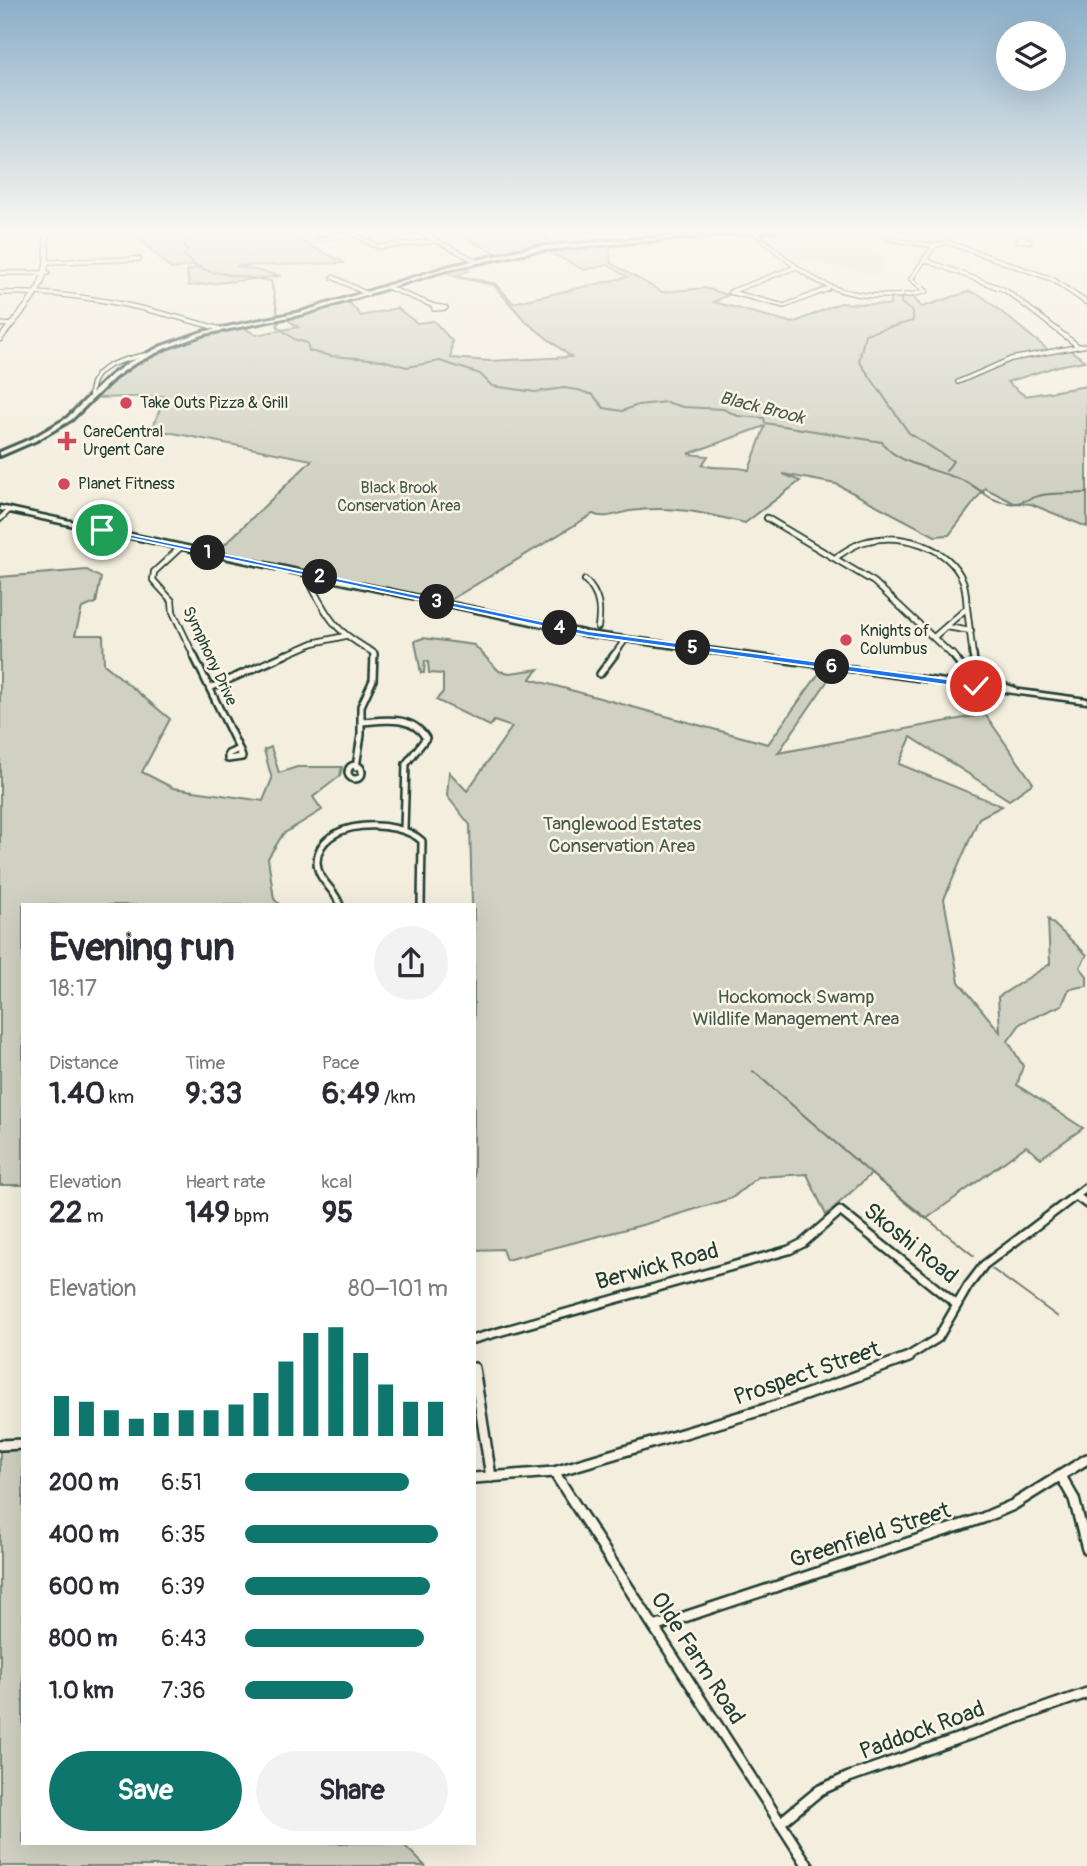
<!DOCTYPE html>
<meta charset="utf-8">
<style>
:root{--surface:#fff;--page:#f2f2f3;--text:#2b2b33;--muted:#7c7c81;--accent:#0f766e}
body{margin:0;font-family:Pangolin,sans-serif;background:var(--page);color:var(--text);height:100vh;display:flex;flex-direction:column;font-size:26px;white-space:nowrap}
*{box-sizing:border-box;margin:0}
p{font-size:23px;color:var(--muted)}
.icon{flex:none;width:38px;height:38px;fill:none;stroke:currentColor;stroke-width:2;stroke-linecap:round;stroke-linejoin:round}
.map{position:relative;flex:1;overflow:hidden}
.details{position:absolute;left:21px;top:903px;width:455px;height:942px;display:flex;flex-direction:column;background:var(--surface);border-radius:0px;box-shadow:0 7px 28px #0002}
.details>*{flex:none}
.fabs{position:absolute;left:996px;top:21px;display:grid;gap:14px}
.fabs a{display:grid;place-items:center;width:70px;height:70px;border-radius:50%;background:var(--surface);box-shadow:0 7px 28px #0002;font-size:35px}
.pin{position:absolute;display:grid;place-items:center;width:60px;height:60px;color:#fff;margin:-30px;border:4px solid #fff;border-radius:50%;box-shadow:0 2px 7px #0007}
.km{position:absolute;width:35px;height:35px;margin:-18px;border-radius:50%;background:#222;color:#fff;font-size:19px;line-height:35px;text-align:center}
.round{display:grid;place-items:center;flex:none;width:74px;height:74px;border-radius:37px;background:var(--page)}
.head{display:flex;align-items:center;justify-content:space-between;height:119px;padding:0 28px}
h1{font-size:38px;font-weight:700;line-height:52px}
.figures{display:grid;grid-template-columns:repeat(3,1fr);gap:10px;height:119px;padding:7px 28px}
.figures div{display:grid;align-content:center}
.figures b{font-size:30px;font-weight:700}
.figures small{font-size:19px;font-weight:400}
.figures p{font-size:19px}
.chart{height:196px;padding:14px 28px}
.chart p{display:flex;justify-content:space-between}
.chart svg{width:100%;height:126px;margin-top:7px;stroke:var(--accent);stroke-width:6}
.action{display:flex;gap:14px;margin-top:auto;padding:14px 28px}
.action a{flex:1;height:80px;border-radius:42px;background:var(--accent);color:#fff;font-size:28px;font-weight:700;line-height:80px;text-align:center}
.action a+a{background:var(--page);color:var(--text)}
ul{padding:0 28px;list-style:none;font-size:23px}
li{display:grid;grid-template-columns:112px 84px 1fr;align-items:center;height:52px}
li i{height:18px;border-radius:9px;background:var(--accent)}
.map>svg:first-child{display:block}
.built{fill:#e1dfd0}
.green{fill:#d0d1c2;stroke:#78877b;stroke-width:2;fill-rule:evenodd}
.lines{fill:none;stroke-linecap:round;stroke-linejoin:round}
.stream{stroke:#6c7d72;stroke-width:2}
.street-far4-casing{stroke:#1f3d34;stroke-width:6}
.street-far3-casing{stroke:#1f3d34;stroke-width:8}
.street-far2-casing{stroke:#1f3d34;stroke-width:10}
.street-far1-casing{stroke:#1f3d34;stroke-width:12}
.street-casing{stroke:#1f3d34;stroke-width:14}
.secondary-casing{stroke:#1f3d34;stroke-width:7}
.primary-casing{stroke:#1f3d34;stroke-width:5}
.highway-casing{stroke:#1f3d34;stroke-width:6}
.street-far4{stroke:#fcf5e5;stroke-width:3.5}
.street-far3{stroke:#fcf5e5;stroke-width:4.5}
.street-far2{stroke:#fcf5e5;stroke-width:5}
.street-far1{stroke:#fcf5e5;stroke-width:7}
.street{stroke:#fcf5e5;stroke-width:9}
.secondary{stroke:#fcf5e5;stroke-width:4.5}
.primary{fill:#fcf5e5;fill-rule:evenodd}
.highway{fill:#fcf5e5;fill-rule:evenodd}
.route{fill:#1a73e8;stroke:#fff;stroke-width:2}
.poi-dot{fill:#d1495b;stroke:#fcf5e5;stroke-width:2.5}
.labels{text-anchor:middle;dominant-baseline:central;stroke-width:5;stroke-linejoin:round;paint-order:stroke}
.far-poi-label{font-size:16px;fill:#1f3d34;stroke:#fcf5e5;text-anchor:start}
.far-park-label{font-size:16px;fill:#425b50;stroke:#fcf5e5}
.far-street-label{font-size:16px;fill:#1f3d34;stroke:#fcf5e5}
.far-water-label{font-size:18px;font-style:italic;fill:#465d53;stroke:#fcf5e5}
.park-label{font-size:19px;fill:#425b50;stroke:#fcf5e5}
.near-street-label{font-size:23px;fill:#1f3d34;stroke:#fcf5e5}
</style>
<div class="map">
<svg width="1087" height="1866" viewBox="0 0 1087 1866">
<rect width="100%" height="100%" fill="#f3eede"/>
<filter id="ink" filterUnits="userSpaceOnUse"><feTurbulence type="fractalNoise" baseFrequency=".0143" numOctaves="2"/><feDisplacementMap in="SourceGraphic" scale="14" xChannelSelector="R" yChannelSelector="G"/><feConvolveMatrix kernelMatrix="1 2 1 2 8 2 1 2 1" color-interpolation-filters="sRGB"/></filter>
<g filter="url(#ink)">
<!-- built -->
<polygon class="built" points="786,230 842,230 887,261 876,275 803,260 785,254 758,232"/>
<!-- green -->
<g class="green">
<polygon points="131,230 278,230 345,263 236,266 282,276 189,286 187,271 200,267 196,265 171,269"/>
<polygon points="451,230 548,230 548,232 541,233 553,245 499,255"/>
<path d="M609,242L611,263L662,292L705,288L728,295L714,302L793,323L840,303L890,305V298L911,295L922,307L970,291L982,296L1048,350L1066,347L1085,361L1058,366L1007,382L1025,396L1087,386V527L1031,504L1014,503L985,488L949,535L935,536L836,484L783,474L800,481L745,523C705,513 672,505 630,511C619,513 604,520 593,514L447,602L217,552L312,460L152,429L165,396L97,398C135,355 187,339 241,326L256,335L298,327L285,318L348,301L361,316L397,308L417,323L434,321L452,341L451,358L490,361L571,357L525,321L494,285L456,277L445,271L462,267L469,271L455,275L496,284L513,303L627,277L608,265L584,270L543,249ZM765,426L749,470C733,465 717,470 702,465L708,456L688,454Z"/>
<polygon points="87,570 101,578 96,603 82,608 75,635 103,635 104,664 170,719 142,772 173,788 263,801 272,779 264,750 271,747 279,773 297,767 342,767 340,776 313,797 322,810 283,834 268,858 274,899 280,905 23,905 23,1185 0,1185 0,577"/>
<polygon points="423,638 474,645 499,671 510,673 539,669 530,679 768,744 823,668 835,670 778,753 985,714 1033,783 1009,800 911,737 899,764 1002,806 979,818 944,899 959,982 1000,1032 998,997 1050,964 1048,919 1087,955 1080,967 1087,976 1087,986 1069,989 1062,1005 1021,1023 1008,1041 1023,1066 1017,1085 1083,1128 1041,1158 1026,1146 926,1219 871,1174 826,1215 807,1174 758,1177 732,1198 646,1224 506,1260 502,1249 474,1250 474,905 472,905 470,825 447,796 449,772 467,791 512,727 494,721 490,726 436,700 443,692 443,674 429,673 428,661 425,661 424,673 421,673 415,641"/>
<polygon points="23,1450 23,1843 402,1843 425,1866 0,1866 0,1451"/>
</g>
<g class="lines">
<!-- stream -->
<g class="stream">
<polyline points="189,230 191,237 184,246 188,250 183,256 193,262 194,266 212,272 271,281 278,315"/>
<polyline points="901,298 901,303 913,312 913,321 865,334 859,361 909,433 953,461 946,471"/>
<path d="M280,320L277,326L294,339L307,343L309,351L331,356L382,360L407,367L440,361L480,374L492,386L535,392L564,388L578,390L593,395L604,408L622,411L638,405L666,402L683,407L723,409L738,416L764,418L765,423L882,442C896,465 941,470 964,481C980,488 989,501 1007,503C1020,505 1026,499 1038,496C1052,492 1072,494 1087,493"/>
<polyline points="753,1071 876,1178 974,1256"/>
<polyline points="992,1269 1058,1317"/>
</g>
<!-- street-far4 casing -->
<g class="street-far4-casing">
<g id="street-far4">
<polyline points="347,230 378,247 436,241"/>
<polyline points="416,230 476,261"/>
<polyline points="876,230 890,239 934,246"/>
<path d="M754,231C796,268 823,296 882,296C897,296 912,296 926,291"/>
<polygon points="1021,238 1030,241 1018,240"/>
<polyline points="318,240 353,233"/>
<polyline points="925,260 1005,290 1078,346"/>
<polyline points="49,262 139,259 130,259"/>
<polyline points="796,267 730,292 784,306 828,289"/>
<polyline points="0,273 48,273"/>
<polyline points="333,277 367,294"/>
<polyline points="387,287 434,306"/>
<polyline points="926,291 911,279 934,246 947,242 1052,279 1087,303"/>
<path d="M0,293C76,290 147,308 220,329"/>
<polygon points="434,306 446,308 434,309"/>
<polyline points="0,324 10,325"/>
<polyline points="958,382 1011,359 1087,345"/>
<path d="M91,398C88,367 120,360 145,355"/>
</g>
</g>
<!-- street-far3 casing -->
<g class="street-far3-casing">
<g id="street-far3">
<polyline points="767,518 874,582 953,656"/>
<polyline points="0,519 9,510"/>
<polyline points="181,547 154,572 153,580 172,601 173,612 194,656"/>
<path d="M835,558C844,552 853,545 864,542C899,532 948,545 963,581C966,589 966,599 967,608L934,637"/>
<path d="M315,576L312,587C331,624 338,632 374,653V656"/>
<path d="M585,580C599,594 601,608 598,627"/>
<polyline points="967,608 973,656"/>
<polyline points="947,627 971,631"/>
<polyline points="283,656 313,643 345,636"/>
<polyline points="613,656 626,639"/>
</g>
</g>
<!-- street-far2 casing -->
<g class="street-far2-casing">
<g id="street-far2">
<polyline points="193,654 239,749"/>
<polyline points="952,654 977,686"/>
<polyline points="973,654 977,686"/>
<polyline points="963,668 976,670 987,680 1014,690"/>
<polyline points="600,674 615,654"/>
<polyline points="210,688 287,654"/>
<path d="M362,722C385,720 412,715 426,738L406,764L404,829"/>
<polygon points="239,749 242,757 228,759 228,754"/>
<circle cx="355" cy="772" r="7"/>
<polyline points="356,767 361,735 361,706 373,680 374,654"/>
<path d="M340,905C335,889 317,880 317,862C318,818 398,818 422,841L421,905"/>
</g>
</g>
<!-- street-far1 casing -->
<g class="street-far1-casing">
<g id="street-far1">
<polyline points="1076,1196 1087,1204"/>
<polyline points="474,1339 789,1250 803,1243 840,1211 957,1305"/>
<polyline points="904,1359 938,1338 968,1286 984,1265 1087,1187"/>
</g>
</g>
<!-- street casing -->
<g class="street-casing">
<g id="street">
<polyline points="474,1368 491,1477"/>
<polyline points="0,1445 23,1444"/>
<polyline points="554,1472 808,1866"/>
<polyline points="1061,1476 1074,1499 1087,1549"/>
<polyline points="474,1478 554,1472 772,1407 909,1357"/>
<polyline points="654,1627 983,1518 1013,1505 1087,1459"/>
<polyline points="780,1823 820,1790 849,1777 1087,1693"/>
</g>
</g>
<!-- secondary casing -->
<g class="secondary-casing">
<path id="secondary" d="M0,339C31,298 54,286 45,230"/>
</g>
<!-- primary casing -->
<g class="primary-casing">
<polygon id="primary" points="0,506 588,632 1087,699 1087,703 588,636 0,510"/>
</g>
<!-- highway casing -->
<g class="highway-casing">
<polygon id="highway" points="760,230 776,230 533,251 450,269 304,314 205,334 166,348 132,365 114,378 71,420 37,440 0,456 0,452 33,438 67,418 110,376 128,363 162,346 202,332 301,312 447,267 533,247"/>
</g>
<!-- street-far4 -->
<use href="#street-far4" class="street-far4"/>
<!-- street-far3 -->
<use href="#street-far3" class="street-far3"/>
<!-- street-far2 -->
<use href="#street-far2" class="street-far2"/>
<!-- street-far1 -->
<use href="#street-far1" class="street-far1"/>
<!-- street -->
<use href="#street" class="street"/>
<!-- secondary -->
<use href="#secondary" class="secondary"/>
<!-- primary -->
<use href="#primary" class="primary"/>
<!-- highway -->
<use href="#highway" class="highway"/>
</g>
</g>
<!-- sky -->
<linearGradient id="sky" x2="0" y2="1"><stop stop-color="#8bafc9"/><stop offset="0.47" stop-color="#faf7f0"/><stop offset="1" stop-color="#faf7f0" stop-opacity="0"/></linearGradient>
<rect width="1087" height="491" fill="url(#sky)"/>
<!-- route -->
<polygon class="route" points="99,528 588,631 976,683 981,686 976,689 588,636 102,532"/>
<!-- markers -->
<g class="poi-dot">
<circle cx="126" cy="403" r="7"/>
<path d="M63.5 430.5h7v7h7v7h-7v7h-7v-7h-7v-7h7z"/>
<circle cx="64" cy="484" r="7"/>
<circle cx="846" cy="640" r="7"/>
</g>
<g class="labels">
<!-- far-poi labels -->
<g class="far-poi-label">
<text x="140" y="403">Take Outs Pizza &amp; Grill</text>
<text x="83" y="432">CareCentral<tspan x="83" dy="18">Urgent Care</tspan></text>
<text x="78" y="484">Planet Fitness</text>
<text x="860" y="631">Knights of<tspan x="860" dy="18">Columbus</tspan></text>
</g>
<!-- far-park labels -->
<g class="far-park-label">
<text x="399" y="488">Black Brook<tspan x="399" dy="18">Conservation Area</tspan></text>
</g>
<!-- far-street labels -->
<g class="far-street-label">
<text transform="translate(210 656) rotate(65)">Symphony Drive</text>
</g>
<!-- far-water labels -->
<g class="far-water-label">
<text transform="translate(762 408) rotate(14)">Black Brook</text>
</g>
<!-- park labels -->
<g class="park-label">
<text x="622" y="824">Tanglewood Estates<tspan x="622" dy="22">Conservation Area</tspan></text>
<text x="796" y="997">Hockomock Swamp<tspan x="796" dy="22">Wildlife Management Area</tspan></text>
</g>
<!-- near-street labels -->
<g class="near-street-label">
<text transform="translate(911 1243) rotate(39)">Skoshi Road</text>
<text transform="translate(657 1266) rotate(-15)">Berwick Road</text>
<text transform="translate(807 1373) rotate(-19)">Prospect Street</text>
<text transform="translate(870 1535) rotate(-18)">Greenfield Street</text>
<text transform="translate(698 1658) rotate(57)">Olde Farm Road</text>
<text transform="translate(922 1730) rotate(-20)">Paddock Road</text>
</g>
</g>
</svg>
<div class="fabs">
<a><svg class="icon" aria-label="layers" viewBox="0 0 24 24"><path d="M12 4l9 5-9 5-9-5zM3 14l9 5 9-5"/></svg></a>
</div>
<div class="pin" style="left:102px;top:530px;background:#1e9e55"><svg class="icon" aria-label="arrive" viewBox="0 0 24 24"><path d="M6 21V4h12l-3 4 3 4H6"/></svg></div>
<div class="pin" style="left:976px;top:686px;background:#d93025"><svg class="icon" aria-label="check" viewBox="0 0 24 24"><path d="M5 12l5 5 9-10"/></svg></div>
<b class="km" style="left:208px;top:553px">1</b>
<b class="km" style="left:320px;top:577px">2</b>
<b class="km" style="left:437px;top:602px">3</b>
<b class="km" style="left:560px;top:628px">4</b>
<b class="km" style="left:693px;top:648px">5</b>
<b class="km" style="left:832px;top:667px">6</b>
<section class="details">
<div class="head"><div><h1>Evening run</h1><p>18:17</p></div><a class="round"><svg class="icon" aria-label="share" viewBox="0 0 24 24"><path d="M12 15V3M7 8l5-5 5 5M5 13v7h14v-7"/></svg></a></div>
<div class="figures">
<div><p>Distance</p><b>1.40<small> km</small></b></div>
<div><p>Time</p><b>9:33</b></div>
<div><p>Pace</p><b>6:49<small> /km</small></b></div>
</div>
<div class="figures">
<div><p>Elevation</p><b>22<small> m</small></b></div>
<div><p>Heart rate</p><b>149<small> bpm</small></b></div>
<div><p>kcal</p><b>95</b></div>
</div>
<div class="chart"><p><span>Elevation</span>80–101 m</p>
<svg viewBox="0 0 160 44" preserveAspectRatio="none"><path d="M5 44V30M15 44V32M25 44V35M35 44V38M45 44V36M55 44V35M65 44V35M75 44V33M85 44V29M95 44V18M105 44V8M115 44V6M125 44V15M135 44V26M145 44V32M155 44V32"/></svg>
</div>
<ul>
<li><b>200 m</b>6:51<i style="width:81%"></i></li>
<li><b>400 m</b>6:35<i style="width:95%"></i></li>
<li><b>600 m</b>6:39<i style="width:91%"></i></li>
<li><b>800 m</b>6:43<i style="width:88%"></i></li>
<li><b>1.0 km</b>7:36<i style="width:53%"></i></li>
</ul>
<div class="action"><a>Save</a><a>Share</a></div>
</section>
</div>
